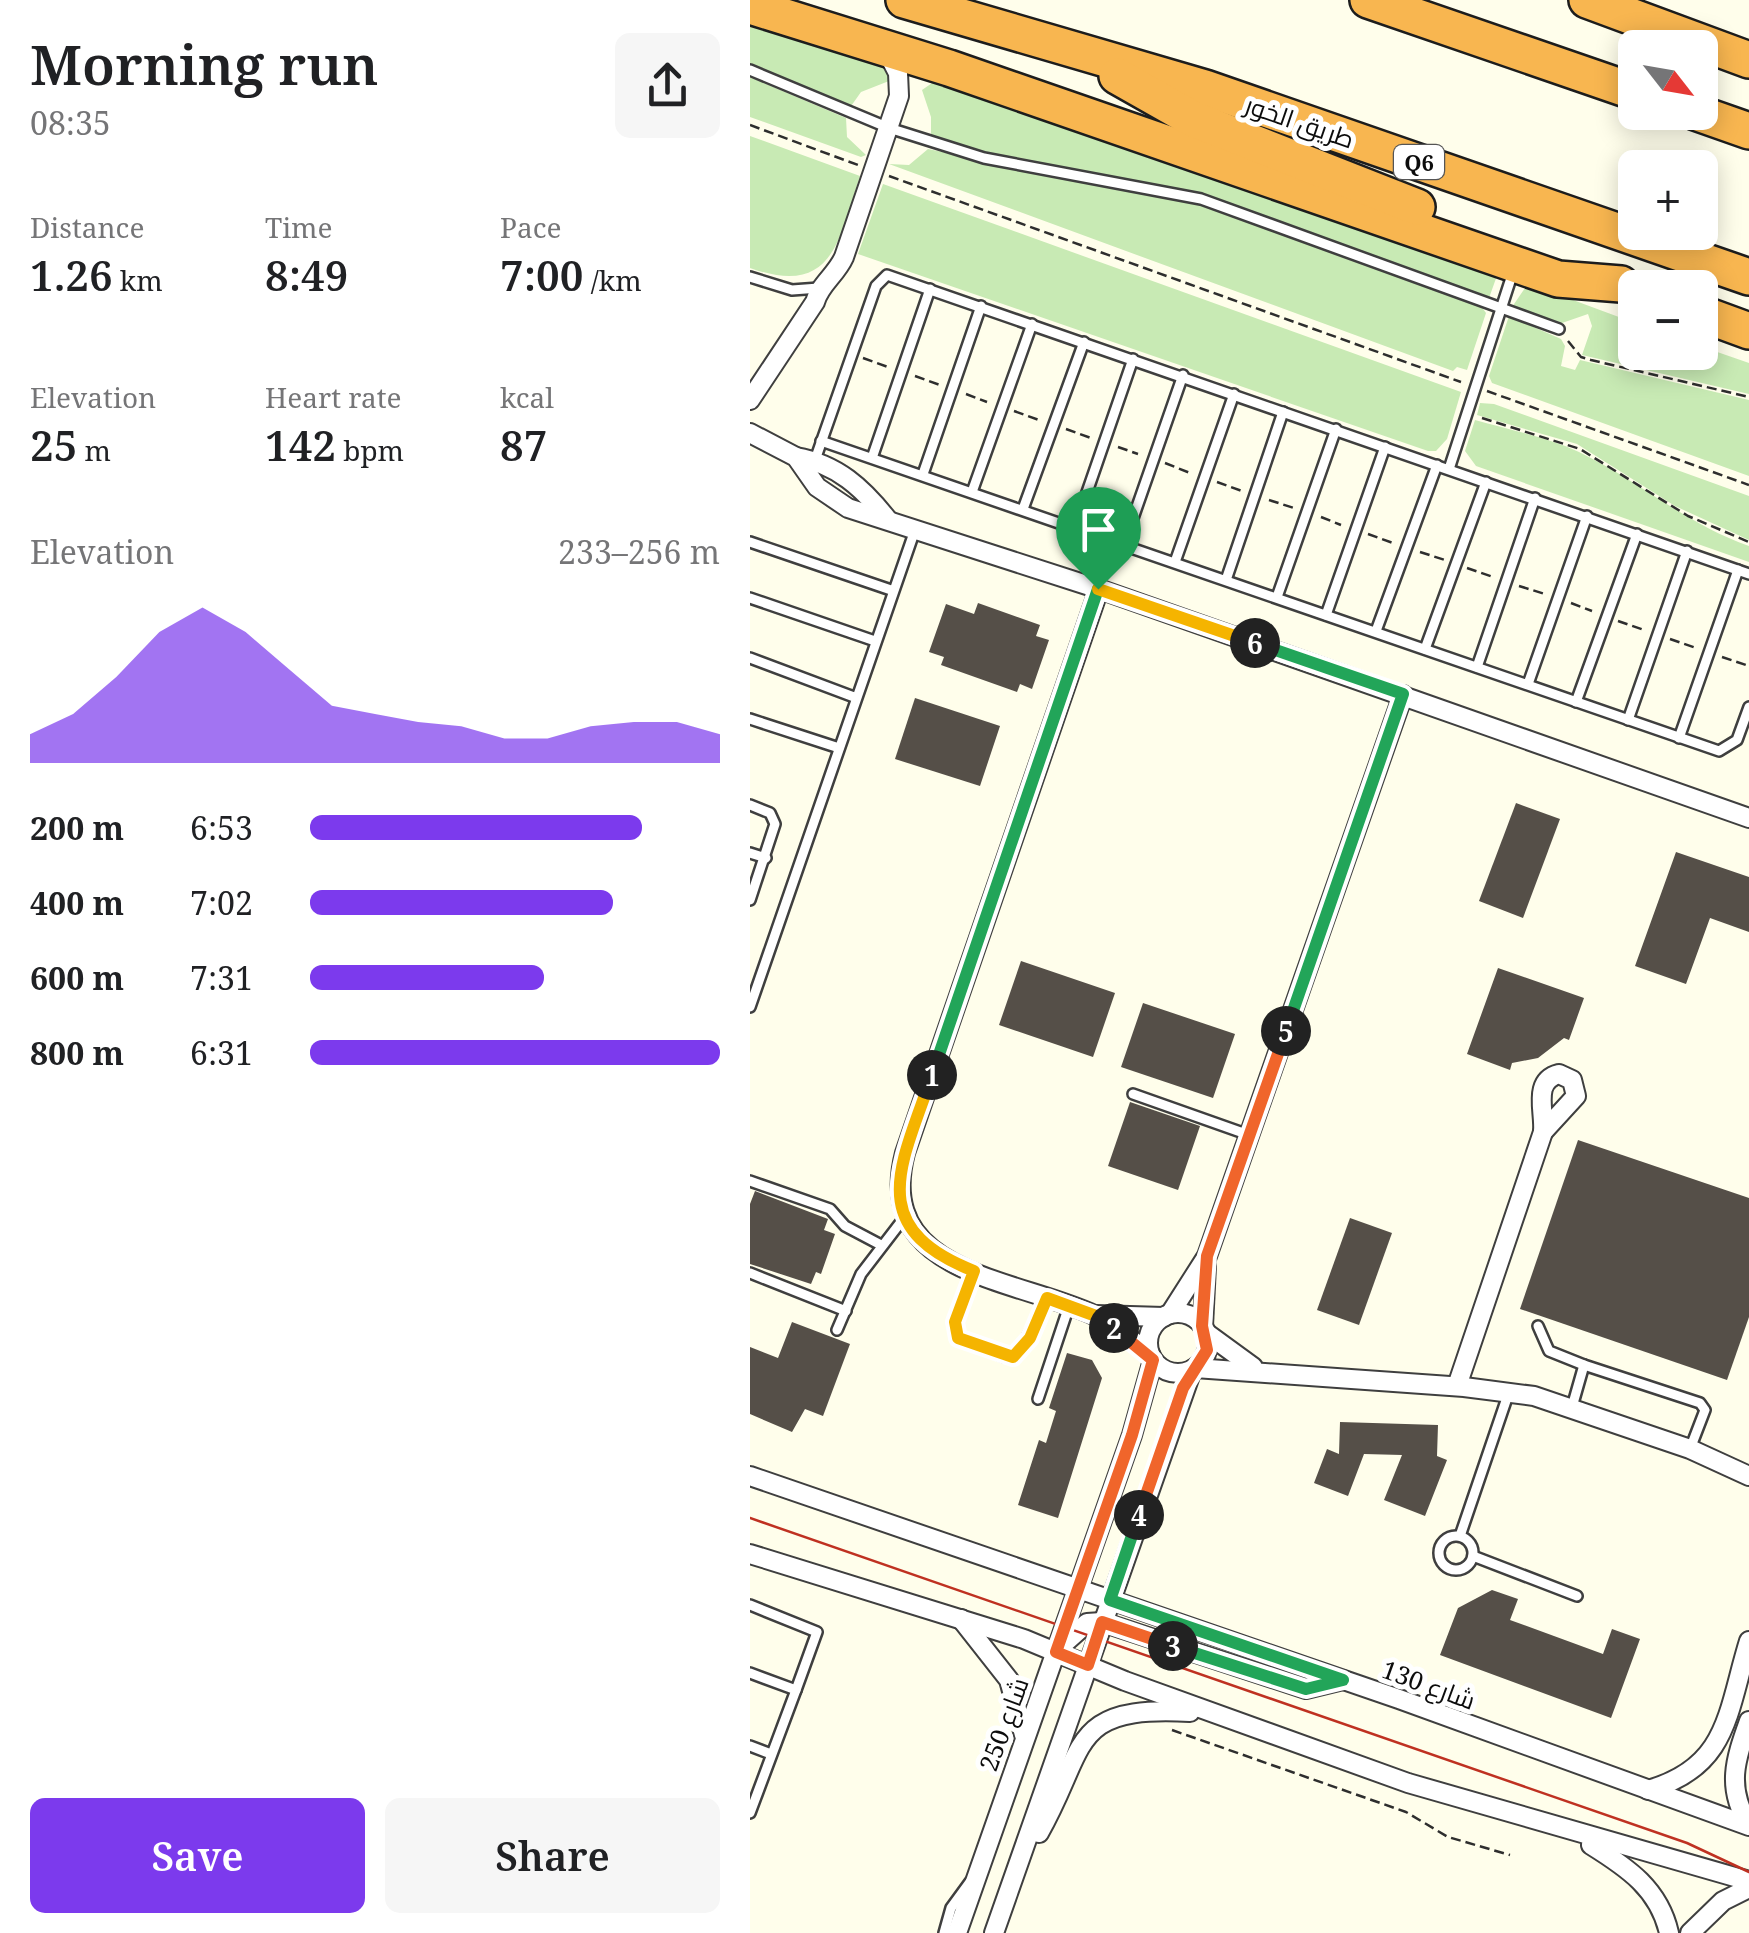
<!DOCTYPE html>
<meta charset="utf-8">
<style>
:root{--surface:#fff;--page:#f6f6f6;--text:#202124;--muted:#757577;--accent:#7c3aed}
body{margin:0;font-family:"Noto Serif",Cairo,serif;background:var(--page);color:var(--text);height:100vh;display:flex;flex-direction:column;font-size:38px;white-space:nowrap}
*{box-sizing:border-box;margin:0}
p{font-size:32px;color:var(--muted)}
.icon{flex:none;width:55px;height:55px;fill:none;stroke:currentColor;stroke-width:2;stroke-linecap:round;stroke-linejoin:round}
.map{position:relative;flex:1;overflow:hidden}
.side{display:flex;flex-direction:column;background:var(--surface);width:750px}
.side>*{flex:none}
.needle{width:65px;rotate:121deg}
.buttons{position:absolute;left:868px;top:30px;display:grid;gap:20px}
.buttons a{display:grid;place-items:center;width:100px;height:100px;border-radius:15px;background:var(--surface);box-shadow:0 5px 25px #0003;font-size:50px}
.pin{position:absolute;display:grid;place-items:center;width:85px;height:85px;color:#fff;margin:-102px -42px;border-radius:50% 50% 50% 0;rotate:-45deg;box-shadow:0 0 10px #0007}
.pin .icon{rotate:45deg}
.km{position:absolute;width:50px;height:50px;margin:-25px;border-radius:50%;background:#222;color:#fff;font-size:28px;line-height:50px;text-align:center}
.round{display:grid;place-items:center;flex:none;width:105px;height:105px;border-radius:15px;background:var(--page)}
.headline{display:flex;align-items:center;justify-content:space-between;height:170px;padding:0 30px}
h1{font-size:55px;font-weight:600;line-height:75px}
.stats{display:grid;grid-template-columns:repeat(3,1fr);gap:15px;height:170px;padding:10px 30px}
.stats div{display:grid;align-content:center}
.stats b{font-size:42px;font-weight:600}
.stats small{font-size:28px;font-weight:400}
.stats p{font-size:28px}
.chart{height:280px;padding:20px 30px}
.chart p{display:flex;justify-content:space-between}
.chart svg{width:100%;height:180px;margin-top:10px;fill:var(--accent);opacity:.7}
.cta{display:flex;gap:20px;margin-top:auto;padding:20px 30px}
.cta a{flex:1;height:115px;border-radius:15px;background:var(--accent);color:#fff;font-size:40px;font-weight:600;line-height:115px;text-align:center}
.cta a+a{background:var(--page);color:var(--text)}
ul{padding:0 30px;list-style:none;font-size:32px}
li{display:grid;grid-template-columns:160px 120px 1fr;align-items:center;height:75px}
li i{height:25px;border-radius:12px;background:var(--accent)}
main{display:flex;flex:1;min-height:0}
.map>svg:first-child{display:block}
.green{fill:#c8eab4}
.building{fill:#554f48}
.lines{fill:none;stroke-linecap:round;stroke-linejoin:round}
.lane-casing{stroke:#3f3f3f;stroke-width:14}
.street-casing{stroke:#3f3f3f;stroke-width:22}
.highway-casing{stroke:#1d1d1d;stroke-width:40}
.path{stroke:#2e2e2e;stroke-width:2.5;stroke-dasharray:10 5;stroke-linecap:butt}
.lane{stroke:#fff;stroke-width:9}
.street{stroke:#fff;stroke-width:18}
.highway{stroke:#f8b650;stroke-width:35}
.tram{stroke:#bf3121;stroke-width:2.5}
.split-1-casing{stroke:#fff;stroke-width:20}
.split-2-casing{stroke:#fff;stroke-width:20}
.split-3-casing{stroke:#fff;stroke-width:20}
.split-4-casing{stroke:#fff;stroke-width:20}
.split-5-casing{stroke:#fff;stroke-width:20}
.split-6-casing{stroke:#fff;stroke-width:20}
.split-7-casing{stroke:#fff;stroke-width:20}
.split-1{stroke:#22a559;stroke-width:12}
.split-2{stroke:#f5b400;stroke-width:12}
.split-3{stroke:#f0652b;stroke-width:12}
.split-4{stroke:#22a559;stroke-width:12}
.split-5{stroke:#f0652b;stroke-width:12}
.split-6{stroke:#22a559;stroke-width:12}
.split-7{stroke:#f5b400;stroke-width:12}
.labels{text-anchor:middle;dominant-baseline:central;stroke-width:10;stroke-linejoin:round;paint-order:stroke}
.shield{fill:#fff;stroke:#555;stroke-width:2.5}
.shield-label{font-size:22px;font-weight:bold;fill:#0c0c0c}
.street-label{font-size:25px;fill:#0c0c0c;stroke:#fff}
</style>
<main>
<section class="side">
<div class="headline"><div><h1>Morning run</h1><p>08:35</p></div><a class="round"><svg class="icon" aria-label="share" viewBox="0 0 24 24"><path d="M12 15V3M7 8l5-5 5 5M5 13v7h14v-7"/></svg></a></div>
<div class="stats">
<div><p>Distance</p><b>1.26<small> km</small></b></div>
<div><p>Time</p><b>8:49</b></div>
<div><p>Pace</p><b>7:00<small> /km</small></b></div>
</div>
<div class="stats">
<div><p>Elevation</p><b>25<small> m</small></b></div>
<div><p>Heart rate</p><b>142<small> bpm</small></b></div>
<div><p>kcal</p><b>87</b></div>
</div>
<div class="chart"><p><span>Elevation</span>233–256 m</p>
<svg viewBox="0 0 160 44" preserveAspectRatio="none"><path d="M0 44V37L10 32L20 23L30 12L40 6L50 12L60 21L70 30L80 32L90 34L100 35L110 38L120 38L130 35L140 34L150 34L160 37V44z"/></svg>
</div>
<ul>
<li><b>200 m</b>6:53<i style="width:81%"></i></li>
<li><b>400 m</b>7:02<i style="width:74%"></i></li>
<li><b>600 m</b>7:31<i style="width:57%"></i></li>
<li><b>800 m</b>6:31<i style="width:100%"></i></li>
</ul>
<div class="cta"><a>Save</a><a>Share</a></div>
</section>
<div class="map">
<svg width="999" height="1933" viewBox="0 0 999 1933">
<rect width="100%" height="100%" fill="#fffeeb"/>
<!-- green -->
<g class="green">
<polygon points="0,13 138,66 139,81 111,92 99,109 0,65"/>
<polygon points="0,77 96,118 97,137 116,155 111,157 0,117"/>
<polygon points="185,81 749,270 739,298 449,194 269,161 181,137 181,117 172,90"/>
<path d="M0,136L110,176C89,239 84,298 0,268Z"/>
<polygon points="178,149 450,205 731,306 736,313 717,370 707,367 703,371 139,164 159,165"/>
<polygon points="133,184 711,392 697,439 686,451 678,451 108,254"/>
<polygon points="788,287 885,323 885,352 950,352 950,346 999,363 999,394 832,355 842,326 838,314 812,323 762,307 775,288"/>
<polygon points="759,316 811,339 815,346 811,366 825,370 830,360 999,400 999,476 742,383 739,376"/>
<polygon points="730,403 744,404 999,496 999,540 925,506 827,444 727,415"/>
<path d="M725,420C760,430 797,437 829,452C888,480 936,524 999,546V562L726,466L715,451Z"/>
</g>
<!-- building -->
<g class="building">
<polygon points="228,603 290,625 286,636 299,640 282,689 270,684 267,692 191,665 194,657 179,652 196,604 224,614"/>
<polygon points="165,698 250,726 230,786 145,759"/>
<polygon points="766,803 810,819 773,918 729,901"/>
<polygon points="926,852 999,877 999,932 960,918 936,984 885,966"/>
<polygon points="271,961 365,993 343,1057 249,1025"/>
<polygon points="748,968 834,998 819,1040 814,1038 788,1058 762,1063 760,1070 717,1054"/>
<polygon points="393,1003 485,1034 463,1098 371,1067"/>
<polygon points="380,1102 450,1126 428,1190 358,1166"/>
<polygon points="828,1140 999,1198 999,1317 977,1380 770,1309"/>
<polygon points="5,1191 78,1219 74,1230 85,1234 71,1274 66,1272 61,1284 0,1264 0,1204"/>
<polygon points="600,1218 642,1233 609,1325 567,1310"/>
<polygon points="42,1322 100,1344 73,1416 55,1409 42,1432 0,1414 0,1347 28,1358"/>
<polygon points="317,1353 342,1360 352,1378 308,1518 268,1505 289,1440 296,1443 306,1411 299,1408"/>
<polygon points="590,1422 688,1425 687,1456 697,1460 675,1516 634,1500 652,1455 614,1454 598,1496 564,1483 577,1449 589,1454"/>
<polygon points="742,1590 768,1599 760,1620 853,1654 862,1629 890,1639 861,1718 690,1655 708,1608"/>
</g>
<g class="lines">
<!-- lane casing -->
<g class="lane-casing">
<g id="lane">
<polyline points="0,70 139,128 234,158 451,199 809,329"/>
<polyline points="0,277 42,290 69,288"/>
<polyline points="71,441 969,751 987,740 999,707"/>
<polyline points="122,458 180,289"/>
<polyline points="65,460 126,286 137,275 999,574"/>
<polyline points="699,469 763,272"/>
<polyline points="173,474 231,306"/>
<polyline points="222,492 282,324"/>
<polyline points="273,509 334,342"/>
<polyline points="325,527 383,359"/>
<polyline points="0,542 141,590"/>
<polyline points="374,544 433,375"/>
<polyline points="425,562 484,394"/>
<polyline points="476,580 533,412"/>
<polyline points="527,597 586,429"/>
<polyline points="0,598 125,641"/>
<polyline points="576,615 635,447"/>
<polyline points="626,631 687,465"/>
<polyline points="675,649 736,482"/>
<polyline points="0,658 104,697"/>
<polyline points="727,667 785,498"/>
<polyline points="778,684 837,516"/>
<polyline points="826,702 887,534"/>
<polyline points="0,719 86,747"/>
<polyline points="878,720 937,551"/>
<polyline points="929,738 988,570"/>
<polyline points="0,805 20,813 25,824 0,900"/>
<polyline points="0,853 16,858"/>
<polyline points="0,1007 165,530"/>
<polyline points="383,1094 499,1135"/>
<polyline points="0,1181 80,1209 95,1226 131,1245"/>
<polyline points="0,1273 96,1311"/>
<polyline points="223,1274 205,1322 208,1339 255,1357 270,1352 297,1298"/>
<polyline points="788,1326 799,1351 834,1365"/>
<polyline points="87,1330 111,1274 154,1218"/>
<polyline points="288,1399 319,1306"/>
<polyline points="822,1407 834,1365 950,1403 955,1410 940,1449"/>
<polyline points="710,1536 759,1392"/>
<circle cx="706" cy="1553" r="17"/>
<polyline points="723,1556 827,1596"/>
<polyline points="0,1605 67,1632 46,1690"/>
<polyline points="0,1673 46,1690 0,1813"/>
<polyline points="0,1746 21,1754"/>
<polyline points="194,1933 201,1908 220,1882"/>
</g>
</g>
<!-- street casing -->
<g class="street-casing">
<g id="street">
<path d="M0,400L65,302C70,284 86,275 94,257L149,96L148,73L137,52"/>
<polyline points="0,433 46,457 67,487 98,508 349,589 999,818"/>
<path d="M46,457C87,464 113,488 138,520"/>
<path d="M349,589L155,1153C124,1274 264,1278 344,1315C364,1324 382,1341 400,1354"/>
<path d="M809,1074L822,1080L826,1096L793,1132C795,1111 782,1081 809,1074Z"/>
<circle cx="428" cy="1343" r="30"/>
<polyline points="420,1314 457,1256 653,695"/>
<polyline points="346,1315 414,1317"/>
<polyline points="453,1326 456,1266"/>
<polyline points="455,1332 503,1367"/>
<polyline points="445,1368 714,1387 784,1396 940,1449 999,1476"/>
<polyline points="707,1386 793,1132"/>
<polyline points="0,1476 649,1699 999,1826"/>
<polyline points="0,1554 274,1639 375,1681 658,1783 999,1881"/>
<polyline points="211,1619 259,1680 274,1735"/>
<polyline points="310,1647 337,1623 352,1622 556,1689 593,1680"/>
<path d="M999,1721C985,1760 976,1788 999,1825"/>
<path d="M898,1790C979,1767 977,1712 999,1641"/>
<path d="M289,1833C338,1747 317,1705 440,1712"/>
<path d="M841,1845C878,1868 909,1889 919,1933"/>
<polyline points="207,1933 382,1435 403,1360"/>
<polyline points="244,1933 442,1370"/>
<polyline points="940,1933 973,1901 999,1888"/>
</g>
</g>
<!-- highway casing -->
<g class="highway-casing">
<g id="highway">
<polyline points="154,0 455,88 999,277"/>
<polyline points="618,0 885,92"/>
<polyline points="837,0 999,60"/>
<polyline points="0,6 199,68 808,279 871,284"/>
<polyline points="367,76 443,119 667,207"/>
<polyline points="945,112 999,131"/>
<polyline points="950,313 999,331"/>
</g>
</g>
<!-- path -->
<g class="path">
<polyline points="0,125 108,165"/>
<polyline points="139,176 711,382"/>
<polyline points="818,341 831,357 841,360 999,397"/>
<polyline points="113,358 138,367"/>
<polyline points="165,376 190,385"/>
<polyline points="737,391 999,485"/>
<polyline points="216,394 237,402"/>
<polyline points="264,411 289,420"/>
<polyline points="732,418 830,449 938,516 999,542"/>
<polyline points="316,429 341,438"/>
<polyline points="368,447 388,454"/>
<polyline points="415,463 440,473"/>
<polyline points="467,482 492,491"/>
<polyline points="519,500 544,508"/>
<polyline points="571,517 591,525"/>
<polyline points="618,534 643,543"/>
<polyline points="670,552 695,560"/>
<polyline points="717,568 743,577"/>
<polyline points="769,586 795,594"/>
<polyline points="821,603 842,611"/>
<polyline points="868,621 894,630"/>
<polyline points="920,639 946,648"/>
<polyline points="972,657 999,666"/>
<polyline points="422,1730 656,1812 698,1837 760,1855"/>
</g>
<!-- lane -->
<use href="#lane" class="lane"/>
<!-- street -->
<use href="#street" class="street"/>
<!-- highway -->
<use href="#highway" class="highway"/>
<!-- tram -->
<polyline class="tram" points="0,1518 937,1843 999,1872"/>
</g>
<g class="lines">
<!-- split-1 casing -->
<g class="split-1-casing">
<polyline id="split-1" points="182,1075 348,589"/>
</g>
<!-- split-2 casing -->
<g class="split-2-casing">
<path id="split-2" d="M182,1075C152,1164 112,1227 224,1271L205,1322L208,1338L263,1357L280,1338L297,1298L346,1316L364,1328"/>
</g>
<!-- split-3 casing -->
<g class="split-3-casing">
<polyline id="split-3" points="364,1328 403,1360 382,1435 306,1652 338,1665 352,1622 423,1646"/>
</g>
<!-- split-4 casing -->
<g class="split-4-casing">
<polyline id="split-4" points="389,1515 360,1600 593,1680 556,1689 423,1646"/>
</g>
<!-- split-5 casing -->
<g class="split-5-casing">
<polyline id="split-5" points="389,1515 433,1388 457,1350 452,1326 457,1256 536,1031"/>
</g>
<!-- split-6 casing -->
<g class="split-6-casing">
<polyline id="split-6" points="505,643 653,694 536,1031"/>
</g>
<!-- split-7 casing -->
<g class="split-7-casing">
<polyline id="split-7" points="348,589 505,643"/>
</g>
<!-- split-1 -->
<use href="#split-1" class="split-1"/>
<!-- split-2 -->
<use href="#split-2" class="split-2"/>
<!-- split-3 -->
<use href="#split-3" class="split-3"/>
<!-- split-4 -->
<use href="#split-4" class="split-4"/>
<!-- split-5 -->
<use href="#split-5" class="split-5"/>
<!-- split-6 -->
<use href="#split-6" class="split-6"/>
<!-- split-7 -->
<use href="#split-7" class="split-7"/>
</g>
<g class="labels">
<!-- shield labels -->
<rect class="shield" x="644" y="145" width="50" height="34" rx="8"/>
<g class="shield-label">
<text x="669" y="162">Q6</text>
</g>
<!-- street labels -->
<g class="street-label">
<text transform="translate(550 121) rotate(19)">طريق الخور</text>
<text transform="translate(679 1684) rotate(20)">شارع 130</text>
<text transform="translate(253 1724) rotate(-70)">شارع 250</text>
</g>
</g>
</svg>
<div class="buttons">
<a><svg class="needle" viewBox="-14 -14 28 28"><path d="M0-13l5 13h-10z" fill="#e53935"/><path d="M0 13l5-13h-10z" fill="#757577"/></svg></a>
<a>+</a>
<a>−</a>
</div>
<div class="pin" style="left:348px;top:589px;background:#1e9e55"><svg class="icon" aria-label="arrive" viewBox="0 0 24 24"><path d="M6 21V4h12l-3 4 3 4H6"/></svg></div>
<b class="km" style="left:182px;top:1075px">1</b>
<b class="km" style="left:364px;top:1328px">2</b>
<b class="km" style="left:423px;top:1646px">3</b>
<b class="km" style="left:389px;top:1515px">4</b>
<b class="km" style="left:536px;top:1031px">5</b>
<b class="km" style="left:505px;top:643px">6</b>
</div>
</main>
